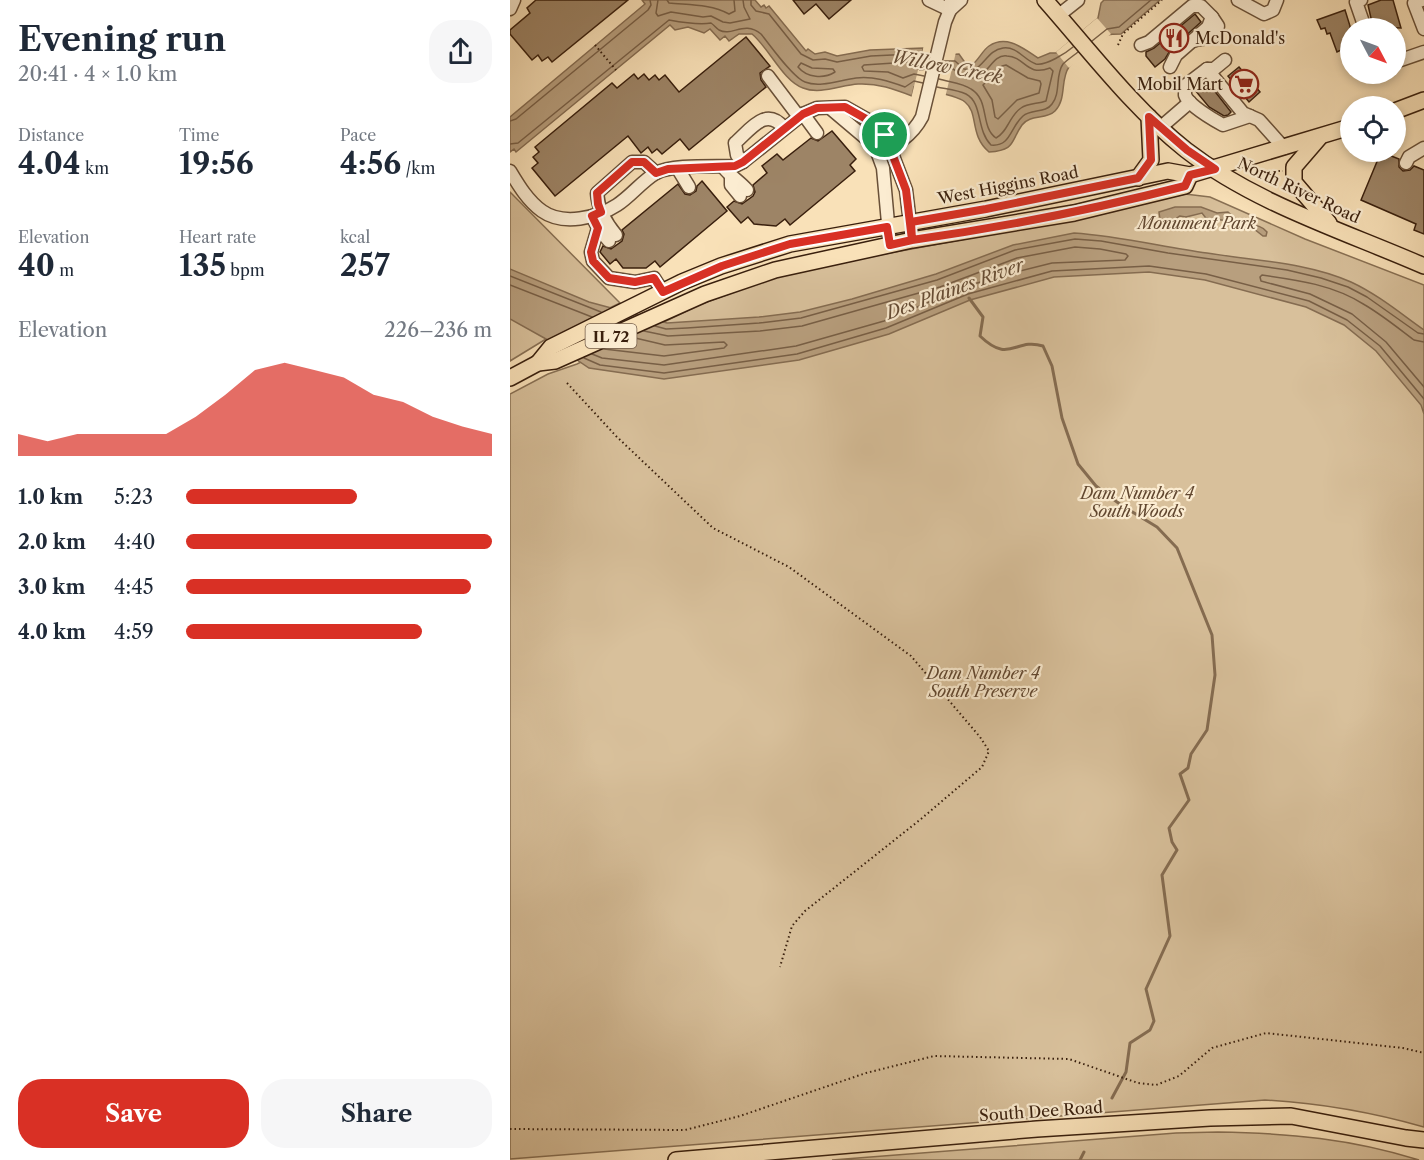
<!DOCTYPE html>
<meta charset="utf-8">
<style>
:root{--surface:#fff;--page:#f6f6f7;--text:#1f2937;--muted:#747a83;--accent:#d93025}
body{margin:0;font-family:"Libre Caslon Text",serif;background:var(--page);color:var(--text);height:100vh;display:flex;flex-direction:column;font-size:22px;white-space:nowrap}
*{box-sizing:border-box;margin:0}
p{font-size:20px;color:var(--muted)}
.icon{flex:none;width:33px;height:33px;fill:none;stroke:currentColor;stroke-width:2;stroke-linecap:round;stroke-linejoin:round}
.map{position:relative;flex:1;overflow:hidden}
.panel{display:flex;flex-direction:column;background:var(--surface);width:510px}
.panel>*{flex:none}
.needle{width:39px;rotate:131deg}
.controls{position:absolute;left:830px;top:18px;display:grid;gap:12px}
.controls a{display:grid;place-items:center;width:66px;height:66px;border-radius:50%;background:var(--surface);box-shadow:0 3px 9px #0003;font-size:30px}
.pin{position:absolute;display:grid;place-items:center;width:51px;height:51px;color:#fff;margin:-26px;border:3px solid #fff;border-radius:50%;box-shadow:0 2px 6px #0007}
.round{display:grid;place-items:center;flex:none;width:63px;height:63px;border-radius:24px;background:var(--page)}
.summary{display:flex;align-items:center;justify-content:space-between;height:102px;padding:0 18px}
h1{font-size:33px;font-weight:700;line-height:45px}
.figures{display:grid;grid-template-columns:repeat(3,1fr);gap:9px;height:102px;padding:6px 18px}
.figures div{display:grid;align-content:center}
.figures b{font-size:30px;font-weight:700}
.figures small{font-size:16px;font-weight:400}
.figures p{font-size:16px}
.chart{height:168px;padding:12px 18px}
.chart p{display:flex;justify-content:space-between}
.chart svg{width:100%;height:108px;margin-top:6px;fill:var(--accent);opacity:.7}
.primary-button{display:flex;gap:12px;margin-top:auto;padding:12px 18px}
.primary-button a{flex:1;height:69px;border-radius:24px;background:var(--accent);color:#fff;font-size:24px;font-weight:700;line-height:69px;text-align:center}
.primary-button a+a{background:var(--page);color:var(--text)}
ul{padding:0 18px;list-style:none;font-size:20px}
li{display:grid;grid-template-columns:96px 72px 1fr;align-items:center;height:45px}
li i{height:15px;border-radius:8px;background:var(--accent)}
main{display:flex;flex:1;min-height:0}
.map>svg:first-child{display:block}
.green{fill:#d8c09b;stroke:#887054;stroke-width:1.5}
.water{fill:#b89f7e;stroke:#856c51;stroke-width:1.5}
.pier{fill:#f9e1b8}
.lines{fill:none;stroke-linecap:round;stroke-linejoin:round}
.shore{stroke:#785f46;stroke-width:1.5}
.stream{stroke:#856c51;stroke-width:3}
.building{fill:#9d8466;stroke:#391f0d;stroke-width:1.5}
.minor-casing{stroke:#695038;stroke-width:15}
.major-casing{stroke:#391f0d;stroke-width:18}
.path{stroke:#391f0d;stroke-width:2;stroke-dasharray:1.5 3;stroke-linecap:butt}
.minor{stroke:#fbecd1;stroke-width:12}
.major{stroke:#f9e1b8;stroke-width:15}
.route-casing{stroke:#fff;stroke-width:12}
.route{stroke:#d93025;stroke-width:8}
.labels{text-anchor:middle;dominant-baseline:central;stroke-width:4.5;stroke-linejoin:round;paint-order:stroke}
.shield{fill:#fbecd1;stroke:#735c48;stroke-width:1.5}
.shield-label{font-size:15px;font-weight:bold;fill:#391f0d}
.poi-label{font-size:16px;fill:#391f0d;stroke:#fbecd1;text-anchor:start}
.street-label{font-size:16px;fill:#391f0d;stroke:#fbecd1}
.park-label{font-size:16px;font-style:italic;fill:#614730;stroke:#fbecd1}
.water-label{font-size:18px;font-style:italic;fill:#654c35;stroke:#fbecd1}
</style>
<main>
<section class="panel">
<div class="summary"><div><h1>Evening run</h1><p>20:41 · 4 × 1.0 km</p></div><a class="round"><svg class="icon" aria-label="share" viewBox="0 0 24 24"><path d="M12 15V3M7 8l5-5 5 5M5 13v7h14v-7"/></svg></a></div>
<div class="figures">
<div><p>Distance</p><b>4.04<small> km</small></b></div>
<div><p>Time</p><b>19:56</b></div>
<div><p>Pace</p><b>4:56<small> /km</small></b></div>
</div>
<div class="figures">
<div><p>Elevation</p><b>40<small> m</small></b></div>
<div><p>Heart rate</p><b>135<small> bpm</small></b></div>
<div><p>kcal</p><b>257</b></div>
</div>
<div class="chart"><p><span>Elevation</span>226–236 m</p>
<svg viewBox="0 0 160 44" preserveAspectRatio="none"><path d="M0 44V35L10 38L20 35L30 35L40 35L50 35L60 28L70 19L80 9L90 6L100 9L110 12L120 19L130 22L140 28L150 32L160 35V44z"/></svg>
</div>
<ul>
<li><b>1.0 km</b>5:23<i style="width:56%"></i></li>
<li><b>2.0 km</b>4:40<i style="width:100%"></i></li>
<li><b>3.0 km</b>4:45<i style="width:93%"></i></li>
<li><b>4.0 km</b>4:59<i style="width:77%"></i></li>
</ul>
<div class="primary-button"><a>Save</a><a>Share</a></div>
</section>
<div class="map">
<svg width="914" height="1160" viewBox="0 0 914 1160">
<rect width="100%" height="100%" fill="#f9e1b8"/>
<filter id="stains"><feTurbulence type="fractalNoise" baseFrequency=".00333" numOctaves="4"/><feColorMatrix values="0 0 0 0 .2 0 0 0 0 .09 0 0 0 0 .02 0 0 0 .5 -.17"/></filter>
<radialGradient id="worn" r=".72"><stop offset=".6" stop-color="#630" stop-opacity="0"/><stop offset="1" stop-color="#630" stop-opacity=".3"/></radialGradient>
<!-- green -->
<g class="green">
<polygon points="0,192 110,303 36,339 0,361"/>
<path d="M675,194L700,197L795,239L914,285V1127C861,1112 810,1103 755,1100L0,1159V394L38,374L67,364L189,305L262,278L336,261L577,217Z"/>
<path d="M708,1132C779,1133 842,1139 909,1160H322L666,1133Z"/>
</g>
<!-- water -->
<g class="water">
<path d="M132,0H245L251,7L254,5L256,8L259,6L296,51L298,49L305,54L315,52L327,56L360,50L413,48L412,56L449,54L456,64H463C469,59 473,50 479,46C497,34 514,49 528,58L540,53H546L588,18L591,3L594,0H650L611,34C607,34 601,34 598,35C592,39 562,62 559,67C550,79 557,99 545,111C536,120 520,114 512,125C500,142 506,150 479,152C459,135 469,113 455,102C447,95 416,90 404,87L402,96C384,89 368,83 348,84C331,85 310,95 293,88C273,81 259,48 242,34H229L219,41L215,36L210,40L200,29L194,33L178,27L165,30L160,25L6,152L4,149L0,152V117L135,4Z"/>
<path d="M665,207H691L707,213L718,212C722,215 725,219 729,222C738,227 749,222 757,232L756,236H753L744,229H724C719,219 709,218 699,222L692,213L676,217L670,216C663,220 658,224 650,220L649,212Z"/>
<path d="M564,233C609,236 653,247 697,253C745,261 796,262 841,282C867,294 890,313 914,330V414L911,405L866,351L834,325L796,307L695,280L639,272L544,277L460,300L379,334L289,360L154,379L79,368L36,339L0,319V269L79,302L157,323L249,317L290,312L342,299L426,274L503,245Z"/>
</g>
<!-- pier -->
<g class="pier">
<polygon points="587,18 601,34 559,68 546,52"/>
<polygon points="414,45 416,48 415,52 446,52 435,98 406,91 404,98 401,99"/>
</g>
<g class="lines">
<!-- shore -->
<g class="shore">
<polyline points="148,0 146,13 148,16 161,12 193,17 201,16 213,22 220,23 240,19 234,7 233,0"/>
<path d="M157,0L159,3C179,5 201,4 219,14L225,11L224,0"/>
<polyline points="241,0 241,5 246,11 259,14 291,54 303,60 315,59 327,62 361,56 403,54 410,61 418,61"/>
<polyline points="582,41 597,29 609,27 641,0"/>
<path d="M433,61H445L454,69L464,70C475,64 479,50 493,48C507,46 514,60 526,64C536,66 556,53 563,47"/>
<path d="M291,63L302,68L323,69L325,72C314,79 297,78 288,67Z"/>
<polygon points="496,65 518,78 530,81 531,84 529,93 507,100 488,119 485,117 482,100 473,85 492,66"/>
<polyline points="414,76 404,74 393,78 378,72 354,71 352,67 354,65 399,62 410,70 416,69"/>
<path d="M429,79C439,82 453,83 461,89C480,100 470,127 486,138C498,132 499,116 511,108C518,103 528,104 536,101L543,71L540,68C516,77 516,57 497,56C483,54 479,73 467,77C453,81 451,72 441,68C438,67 435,68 431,68"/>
<path d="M427,87C436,89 447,90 456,94C473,103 466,130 481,145C501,147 500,127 513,116C521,109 536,113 542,104C551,93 545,75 553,64C557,60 563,56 568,52"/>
<polyline points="0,121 6,119 138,10 141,5 140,0"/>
<path d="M0,144L8,143L159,20C170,22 191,25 201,23C204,25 206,28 209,30C222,37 234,20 251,34C260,45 283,78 295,82C310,88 330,80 346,78C363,76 379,81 395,87L404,81L413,83"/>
<polyline points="0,276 91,312"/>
<polyline points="0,285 82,317"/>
<polyline points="145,326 156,329 177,328 249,323 291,318 427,280 505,250 565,239 591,241 658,253 777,270 811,278 838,287 857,297 908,333 914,334"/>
<path d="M914,342L904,340C888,328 872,315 855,305C824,285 788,280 752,275L750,277L751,281L800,294L842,314L876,342L914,387"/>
<polyline points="94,349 154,356 214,348 217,345 214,342 155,345 121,337"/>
<polyline points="82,354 92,358 154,365 286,346 374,321 455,287 486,277 542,263 615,260 618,256 616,254 590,249 565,247 507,258 430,287 292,326 250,331 158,336 134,331"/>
<polyline points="74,358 90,365 154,373 287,354 376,328 458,294 542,271 639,266 696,274 799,301 837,320 870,346 914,399"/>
</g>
<!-- stream -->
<g class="stream">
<path d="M459,298L473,317L470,336C500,365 505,337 533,346L542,366L552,418L568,464L586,486L611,505L647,527L667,548L702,635L705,675L697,730L681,754L678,768L670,774L679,800L659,828L662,842L667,850L652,875L660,936L636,989L644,1021L640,1030L620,1043L616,1072L602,1098"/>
<polyline points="570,1160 574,1152"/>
</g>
</g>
<!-- building -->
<g class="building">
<polygon points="26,0 118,0 42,62 38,57 32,61 28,55 22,60 0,34 0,30 20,13 17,8"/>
<polygon points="283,0 341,0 319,19 306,4 294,14"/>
<polygon points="871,0 883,0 891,28 863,27 858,5"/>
<polygon points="835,10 840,26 840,67 838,67 833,49 827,52 820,33 817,34 815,28 811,29 807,20"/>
<polygon points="685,14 691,22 661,49 655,59 645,67 636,56 636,52 644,48"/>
<polygon points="236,37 260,66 250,73 251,80 256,87 179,150 170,139 152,154 147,149 142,153 138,147 131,153 118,136 45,196 22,168 28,163 23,157 29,152 25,147 102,83 107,88 124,74 128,79 134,74 139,80 145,75 149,80 155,75 169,92"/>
<polygon points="729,67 750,92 739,102 718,76"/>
<polygon points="696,80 721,112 718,115 714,116 699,107 684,89"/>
<polygon points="322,131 346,159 340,165 345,171 280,225 275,219 266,226 244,224 238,217 231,223 217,207 224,201 232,204 243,196 245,192 243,185 257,173 252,166 267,154 273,160 301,138 308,141"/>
<polygon points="871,152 889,159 889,167 893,171 900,170 904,166 914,170 914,234 904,230 906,224 851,200"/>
<polygon points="192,181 217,211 150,267 145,261 136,268 113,268 106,259 100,264 90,252 93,246 101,249 112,241 114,234 112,230 168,184 175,194 180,195 186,191 187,186"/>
</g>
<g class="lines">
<!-- minor casing -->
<g class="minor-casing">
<g id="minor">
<polyline points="419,0 440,10"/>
<polyline points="728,0 754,14 763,10 767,0"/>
<polyline points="851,0 846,2 855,28"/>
<polyline points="912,0 904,3 914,29"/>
<polyline points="0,9 4,0"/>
<polyline points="440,10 451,0"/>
<polyline points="549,15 568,0"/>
<path d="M683,41C694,37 706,41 708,26L702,17"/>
<polyline points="631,45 639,42 682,6 691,6 702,17 698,27 666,55 660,67"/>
<path d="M715,60L704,69H697L676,85C675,86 675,93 675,95C678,105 704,120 713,125L740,116"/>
<polyline points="885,62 914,52"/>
<polyline points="697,69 733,113 749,120 774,148"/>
<polyline points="258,76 289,117"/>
<polyline points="320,108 365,146 373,168 380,245"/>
<polyline points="293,114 307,133"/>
<polyline points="651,127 680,102"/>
<path d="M368,154C386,145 402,136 412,117L435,22L440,10L441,0"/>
<path d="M233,162L227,155L225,143C241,129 256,106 274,128"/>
<polyline points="896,163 899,157 914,148"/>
<path d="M213,167C220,176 229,181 237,190"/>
<polyline points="168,169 179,187"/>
<path d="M0,171C9,186 18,201 32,211C53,226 87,218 107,205C121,196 132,181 146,173C163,164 205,167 225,166L233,162L293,114L307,108L335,107L358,120L375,135L396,190L402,240"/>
<polyline points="221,177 221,185 230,196"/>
<polyline points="82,216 88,228 81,252 83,261 99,278 125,282 144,278 153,292"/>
<polyline points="88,228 99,241"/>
<path d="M106,235C96,223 88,209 87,193L122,162H134L146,173"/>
</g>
</g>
<!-- major casing -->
<g class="major-casing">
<g id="major">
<path d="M535,0C580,51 623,108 676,150C746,204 834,231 914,266"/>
<polyline points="885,111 914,100"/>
<polyline points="809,138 784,167 784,182 819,223"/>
<polyline points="628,178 641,160 639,117"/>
<polyline points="28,363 41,347 172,282 211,266 280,244 476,209 658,171 680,175 840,127"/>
<polyline points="0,378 28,363 45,361 195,294 265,270 402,240 564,213 675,186 680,175"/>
<polyline points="166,1160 527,1129 700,1118 781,1116 896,1138 914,1140"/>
</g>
</g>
<!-- path -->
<g class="path">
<polyline points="85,45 106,70"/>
<polyline points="608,45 613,34 652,0"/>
<polyline points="766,174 767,171 773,171"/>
<polyline points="57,383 106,436 203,528 279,567 401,656 470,737 479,751 472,767 411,819 295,911 282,926 270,967"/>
<polyline points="0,1129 175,1130 230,1116 356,1073 424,1056 559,1059 628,1083 646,1085 669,1076 702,1048 756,1033 893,1048 914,1053"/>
</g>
<!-- minor -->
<use href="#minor" class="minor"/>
<!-- major -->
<use href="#major" class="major"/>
</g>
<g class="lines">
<!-- route casing -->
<g class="route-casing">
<path id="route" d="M375,135L358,120L335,107L307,108L293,114L233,162L225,166L158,169L146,173L134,162H122L87,193L88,204L91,212L82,216L88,228L81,252L83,261L99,278L125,282L144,278L153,292L212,266L280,244L377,227L380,245L402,240L401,222L476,209L628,178L641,160L639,117L677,150L705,169L680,175L675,186C585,209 494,227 402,240L396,190L375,135"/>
</g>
<!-- route -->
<use href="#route" class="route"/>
</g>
<!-- icons -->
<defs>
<g id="restaurant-ring" transform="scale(1.5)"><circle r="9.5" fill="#fbecd1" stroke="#8f2418" stroke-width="1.5"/><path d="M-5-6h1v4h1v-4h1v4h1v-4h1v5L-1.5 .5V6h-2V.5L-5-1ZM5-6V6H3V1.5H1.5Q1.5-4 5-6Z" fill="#8f2418"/></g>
<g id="supermarket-ring" transform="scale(1.5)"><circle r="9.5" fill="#fbecd1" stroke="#8f2418" stroke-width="1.5"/><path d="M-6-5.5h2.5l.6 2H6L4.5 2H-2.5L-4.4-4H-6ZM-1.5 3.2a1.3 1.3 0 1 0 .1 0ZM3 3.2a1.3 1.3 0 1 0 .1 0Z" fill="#8f2418"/></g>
</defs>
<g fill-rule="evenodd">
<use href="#restaurant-ring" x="664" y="38"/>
<use href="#supermarket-ring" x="734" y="84"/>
</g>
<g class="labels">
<!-- shield labels -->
<rect class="shield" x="75.5" y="324" width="51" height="24" rx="4.5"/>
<g class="shield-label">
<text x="101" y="336">IL 72</text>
</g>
<!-- poi labels -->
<g class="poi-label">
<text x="685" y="38">McDonald's</text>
<text x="713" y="84" text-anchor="end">Mobil Mart</text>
</g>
<!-- street labels -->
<g class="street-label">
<text transform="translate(498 185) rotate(-11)">West Higgins Road</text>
<text transform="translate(789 190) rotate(25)">North River Road</text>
<text transform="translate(531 1111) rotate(-4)">South Dee Road</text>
</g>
<!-- park labels -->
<g class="park-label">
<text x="687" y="223">Monument Park</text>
<text x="627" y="493">Dam Number 4<tspan x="627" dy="18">South Woods</tspan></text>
<text x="473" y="673">Dam Number 4<tspan x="473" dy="18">South Preserve</tspan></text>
</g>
<!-- water labels -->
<g class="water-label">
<text transform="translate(437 67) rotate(11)">Willow Creek</text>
<text transform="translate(445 289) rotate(-20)">Des Plaines River</text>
</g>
</g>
<rect width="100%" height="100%" filter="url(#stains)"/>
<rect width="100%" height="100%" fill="url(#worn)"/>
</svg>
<div class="controls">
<a><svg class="needle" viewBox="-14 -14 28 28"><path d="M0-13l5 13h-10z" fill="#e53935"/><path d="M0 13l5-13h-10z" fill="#747a83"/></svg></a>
<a><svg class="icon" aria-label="locate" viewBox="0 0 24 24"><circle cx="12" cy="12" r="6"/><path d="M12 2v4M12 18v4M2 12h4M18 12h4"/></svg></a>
</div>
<div class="pin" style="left:375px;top:135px;background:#1e9e55"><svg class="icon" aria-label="arrive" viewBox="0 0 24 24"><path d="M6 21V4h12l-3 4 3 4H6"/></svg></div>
</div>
</main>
